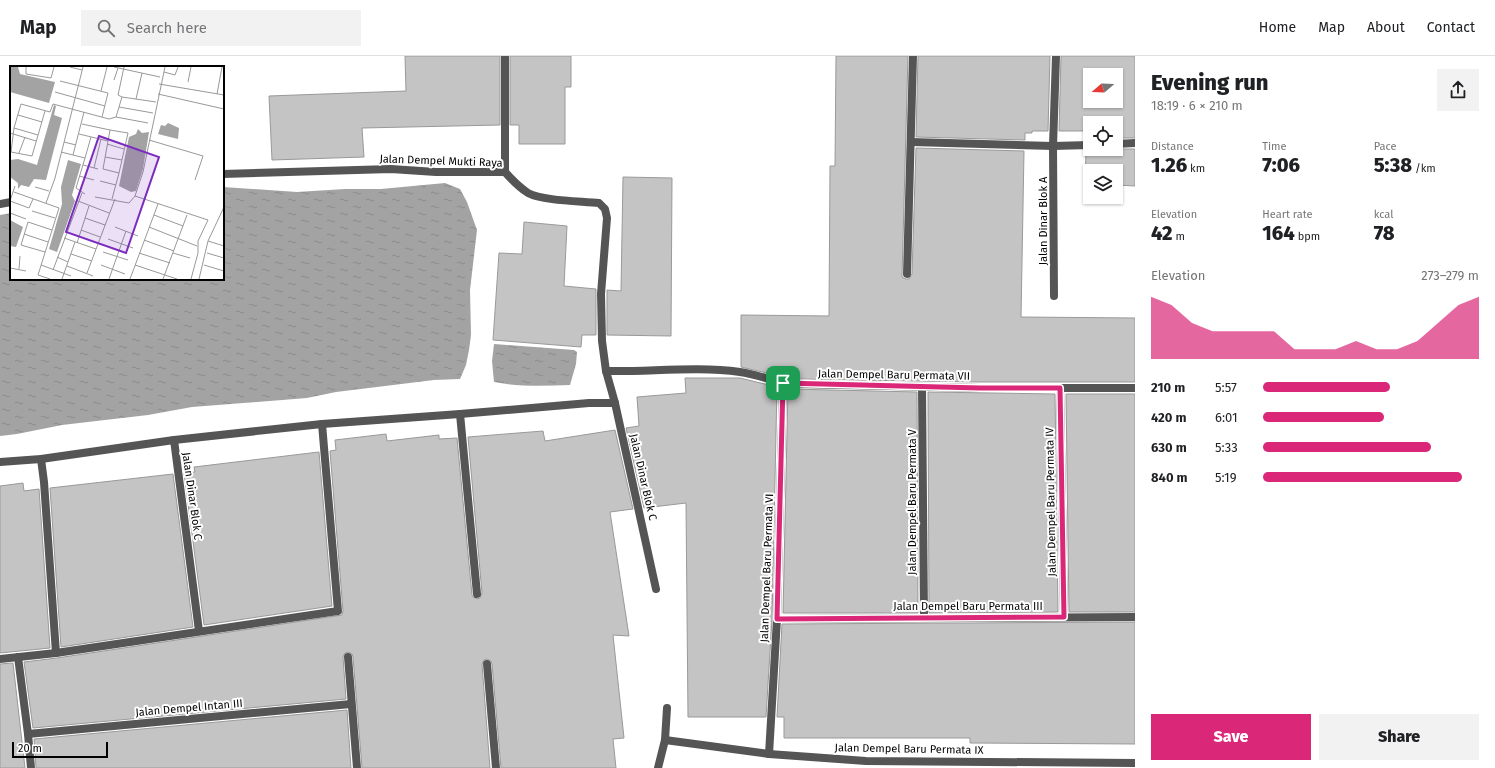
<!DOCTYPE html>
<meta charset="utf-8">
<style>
:root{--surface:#fff;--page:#f2f2f2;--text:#202124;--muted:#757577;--line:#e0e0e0;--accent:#db2777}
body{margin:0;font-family:"Fira Sans",sans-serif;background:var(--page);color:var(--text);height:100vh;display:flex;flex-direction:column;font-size:15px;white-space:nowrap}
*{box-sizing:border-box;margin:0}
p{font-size:13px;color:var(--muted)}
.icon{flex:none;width:22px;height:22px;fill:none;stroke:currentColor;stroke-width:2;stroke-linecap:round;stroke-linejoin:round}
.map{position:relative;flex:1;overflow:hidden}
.details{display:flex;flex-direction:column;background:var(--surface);width:360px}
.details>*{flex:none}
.needle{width:26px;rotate:251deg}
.controls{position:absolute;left:1083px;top:12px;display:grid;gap:8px}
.controls a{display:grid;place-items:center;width:40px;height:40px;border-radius:0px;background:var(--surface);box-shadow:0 1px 3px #0004;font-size:20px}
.scale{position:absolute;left:12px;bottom:10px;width:96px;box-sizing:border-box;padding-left:4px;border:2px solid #000;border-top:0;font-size:11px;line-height:14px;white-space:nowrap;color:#000;-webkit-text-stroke:3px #fff;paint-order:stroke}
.pin{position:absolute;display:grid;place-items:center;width:34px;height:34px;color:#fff;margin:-17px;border-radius:8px;box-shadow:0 2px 6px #0006}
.round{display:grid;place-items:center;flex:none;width:42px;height:42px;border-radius:0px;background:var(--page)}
.head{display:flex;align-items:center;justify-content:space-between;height:68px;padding:0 16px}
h1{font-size:22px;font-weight:800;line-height:30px}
.stats{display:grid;grid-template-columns:repeat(3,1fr);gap:6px;height:68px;padding:4px 16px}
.stats div{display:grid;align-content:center}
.stats b{font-size:20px;font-weight:800}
.stats small{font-size:11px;font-weight:400}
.stats p{font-size:11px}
.chart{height:112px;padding:8px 16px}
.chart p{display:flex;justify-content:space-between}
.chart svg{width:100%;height:72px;margin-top:4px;fill:var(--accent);opacity:.7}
.action{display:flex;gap:8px;margin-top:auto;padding:8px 16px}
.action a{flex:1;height:46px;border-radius:0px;background:var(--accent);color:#fff;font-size:16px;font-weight:800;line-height:46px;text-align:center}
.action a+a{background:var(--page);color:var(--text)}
ul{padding:0 16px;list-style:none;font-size:13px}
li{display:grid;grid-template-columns:64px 48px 1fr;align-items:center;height:30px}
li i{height:10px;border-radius:5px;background:var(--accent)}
header{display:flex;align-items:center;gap:24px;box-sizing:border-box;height:56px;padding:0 20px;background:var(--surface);border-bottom:1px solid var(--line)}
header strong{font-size:19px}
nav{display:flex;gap:22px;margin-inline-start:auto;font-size:14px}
.search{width:280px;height:36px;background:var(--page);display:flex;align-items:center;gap:10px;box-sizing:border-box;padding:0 14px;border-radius:0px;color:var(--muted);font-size:15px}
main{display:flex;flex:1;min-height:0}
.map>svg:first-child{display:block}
.water{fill:url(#water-ripples)}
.building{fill:#c4c4c4;stroke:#999;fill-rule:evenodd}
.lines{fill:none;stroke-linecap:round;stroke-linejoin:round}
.street{stroke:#555;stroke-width:8}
.route-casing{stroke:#fff;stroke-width:8}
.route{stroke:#db2777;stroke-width:5}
.labels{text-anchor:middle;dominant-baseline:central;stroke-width:4;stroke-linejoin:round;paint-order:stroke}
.street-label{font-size:11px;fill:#000;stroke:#fff}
.inset-road{fill:none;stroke:#999;stroke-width:1}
.view{fill:#7b2cbf;fill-opacity:0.15;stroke:#7b2cbf;stroke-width:2}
.inset-edge{fill:none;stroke:#000;stroke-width:2}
</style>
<header>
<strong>Map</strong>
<div class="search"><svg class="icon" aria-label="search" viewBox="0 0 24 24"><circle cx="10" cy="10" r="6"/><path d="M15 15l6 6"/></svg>Search here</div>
<nav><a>Home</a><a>Map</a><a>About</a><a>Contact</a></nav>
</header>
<main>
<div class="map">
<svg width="1135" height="712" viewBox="0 0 1135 712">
<defs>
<pattern id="water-ripples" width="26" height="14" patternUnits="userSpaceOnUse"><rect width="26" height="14" fill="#a3a3a3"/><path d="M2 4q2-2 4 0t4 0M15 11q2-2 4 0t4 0" fill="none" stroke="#8b8b8b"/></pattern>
</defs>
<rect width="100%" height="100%" fill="#fff"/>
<!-- water -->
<g class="water">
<polygon points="445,127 460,133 467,146 477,174 470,234 471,279 469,294 466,309 460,323 434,324 336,336 307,342 192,351 148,359 62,369 17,378 0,380 0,159 11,157 11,223 223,223 223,131 297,136 345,133 381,133"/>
<path d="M494,288L574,294L577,296L576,308L570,329C544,330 520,331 494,326L492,305Z"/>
</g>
<!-- building -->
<g class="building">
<polygon points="405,0 500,0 500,69 362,72 364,101 272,104 269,40 406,35"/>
<polygon points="510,0 571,0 571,31 565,31 565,88 519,88 519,69 510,69"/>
<polygon points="836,0 908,0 902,221 906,223 909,223 912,218 916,92 1024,95 1021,261 1135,262 1135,326 980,326 797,323 784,321 741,311 741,259 829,260 830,110 835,110"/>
<polygon points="918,0 1050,0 1048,75 1032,75 1032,77 1025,77 1025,84 916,81"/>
<path d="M1061,0H1135V82H1116V67H1090V84H1087V75H1059ZM1090,19H1116V45H1090Z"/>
<polygon points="1094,93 1135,93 1135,130 1116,129 1116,115 1090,115 1090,128 1085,127 1086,95"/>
<polygon points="623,121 672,122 671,280 607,279 607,234 621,235"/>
<polygon points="524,166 567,170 564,230 596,233 596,279 582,279 581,291 493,284 499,197 522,198"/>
<polygon points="685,322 740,322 777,331 772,563 766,661 688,661 686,447 644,452 626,372 639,370 637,341 686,337"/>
<polygon points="788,333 917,336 918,557 783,557"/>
<polygon points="928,336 1055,338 1058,556 929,557"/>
<polygon points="1066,338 1135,338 1135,556 1069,556"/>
<polygon points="615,374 633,453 610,456 629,580 613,579 624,682 613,683 616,712 501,712 492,608 491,605 487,603 484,604 482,608 490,712 362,712 353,601 352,598 348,596 345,597 343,601 346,643 33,672 24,606 57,602 342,559 343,555 330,395 336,394 335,384 386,378 387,385 439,379 439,383 457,382 472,539 473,541 477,543 480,542 482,537 468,381 543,375 545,385"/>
<polygon points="319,396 332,550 204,569 184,417 195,416 194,411"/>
<polygon points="173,418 193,571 61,591 50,432"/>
<polygon points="23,427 24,435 39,433 50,592 0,597 0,430"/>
<polygon points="1135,566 1135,688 970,687 970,682 784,682 784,661 777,661 782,568"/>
<polygon points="13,607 25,712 0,712 0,608"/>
<polygon points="347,654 351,712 36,712 34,683"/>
</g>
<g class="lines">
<!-- street -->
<g class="street">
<polyline points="505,0 505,116"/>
<polyline points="911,86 1053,90 1090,89"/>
<polyline points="1116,88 1135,87"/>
<path d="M223,118L391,113L436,116H505C512,124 519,131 528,137C543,145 581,145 599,147L605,153L607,162L601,238L602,285L606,315L615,347L656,533"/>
<polyline points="0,148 11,146"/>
<polyline points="907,218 913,0"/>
<polyline points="1054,240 1053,90 1056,0"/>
<path d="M606,315C650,316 696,310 740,316C760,319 777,327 797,328L980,332H1135"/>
<polyline points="922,331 924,561"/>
<polyline points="1060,332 1064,561"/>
<polyline points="460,358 477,538"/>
<polyline points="174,384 199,575"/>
<polyline points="41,403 44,426 56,597"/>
<polyline points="0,406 41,403 174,384 322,368 460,358 589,347 615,347"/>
<polyline points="777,563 1135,561"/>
<polyline points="18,601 28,678 31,712"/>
<polyline points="348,601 357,712"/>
<polyline points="0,603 56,597 338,555 322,368"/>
<polyline points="487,608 496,712"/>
<polyline points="28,678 351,648"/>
<polyline points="665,684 769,698 866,705 1135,707"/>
<polyline points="769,698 777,563 783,327"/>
<polyline points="658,712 665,684 667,652"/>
</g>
</g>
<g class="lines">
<!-- route casing -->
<g class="route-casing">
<polygon id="route" points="783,327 980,332 1060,332 1064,561 777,563"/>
</g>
<!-- route -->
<use href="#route" class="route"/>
</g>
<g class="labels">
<!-- street labels -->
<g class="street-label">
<text transform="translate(441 105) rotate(2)">Jalan Dempel Mukti Raya</text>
<text transform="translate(1043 165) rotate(-90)">Jalan Dinar Blok A</text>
<text transform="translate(894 319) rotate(1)">Jalan Dempel Baru Permata VII</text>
<text transform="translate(643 421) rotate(77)">Jalan Dinar Blok C</text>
<text transform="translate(192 440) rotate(82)">Jalan Dinar Blok C</text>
<text transform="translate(912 446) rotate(-90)">Jalan Dempel Baru Permata V</text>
<text transform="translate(1051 446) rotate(-91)">Jalan Dempel Baru Permata IV</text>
<text transform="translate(767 512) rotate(-88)">Jalan Dempel Baru Permata VI</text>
<text x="968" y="550">Jalan Dempel Baru Permata III</text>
<text transform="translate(189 652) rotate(-5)">Jalan Dempel Intan III</text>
<text transform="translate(909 693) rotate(1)">Jalan Dempel Baru Permata IX</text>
</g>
</g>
<!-- overview -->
<g transform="translate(10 10)">
<rect width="214" height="214" fill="#fff"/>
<path d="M0,1H8L10,8L45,16L39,37L0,26ZM44,39L46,40L44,49L52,52L36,114L24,113L19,121L11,119L8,123V117L0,111V94L8,93L27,99ZM158,57L169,62L168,73L148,68L151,59L155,60ZM128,63L132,67L139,66L133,103L126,125L121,126L109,120L119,71L126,68ZM58,94L71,98L62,129L65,135L47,186L39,183L52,138L51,121ZM0,154L13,161L6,181L0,180Z" fill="#a3a3a3"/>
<path class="inset-road" d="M16,1V8L41,12L44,1M60,1L72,4M104,1L150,11M154,6L165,9L168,1M104,14L108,2M50,15L98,27L92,51M178,16L181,1M149,18L214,29M91,25L97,1M45,26L95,40M148,28L214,43M207,28L212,1M112,31L146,36M126,33L132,7M109,41L143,47M8,49L32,56M106,51L112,31L108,29L114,1M72,58L100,64M4,62L28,69M0,67L26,75M69,68L98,75M139,74L193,90L185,114M54,76L66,79M97,78L114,83M1,86L4,62L11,38L40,46L43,38L99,53L106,51L138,57M1,86L22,90L35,45M51,86L75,92L66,122L75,128M9,87L15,71M63,89L74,46M95,91L112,94M75,92L81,71M73,99L88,103M84,102L91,73M69,110L84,114M90,115L106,119M25,121L39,125M4,126L49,142L28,209L40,213M125,130L198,154L188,175V187L181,213M85,131L119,137L125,130L133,106L155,1M102,133L109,107L118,67L100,64L93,103L109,107M0,135L19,142L23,133M0,135L5,120M68,135L99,147M36,137L45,112L73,1M22,145L45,152M0,147L16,153M144,149L173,160M75,152L95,159M105,161L128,170M139,161L187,180M71,164L90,171M14,168L38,176M54,172L86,183M98,173L123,182M134,174L164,185M198,175L214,180M67,177L79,140M35,186L11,179L18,156L42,164M93,186L118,194M129,187L160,197M163,187L180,192M197,187L214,192M61,188L82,195M47,191L58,196M31,199L61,210M91,199L115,208M125,199L167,213M194,199L214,205M57,200L83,210M0,202L16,205M9,203L10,190M43,204L72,127M77,207L105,133M52,213L65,176M99,213L116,165M120,213L148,138M153,213L177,149M189,213L198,175L214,141"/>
<path class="view" d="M89,70L149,91L116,187L56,166Z"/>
<rect width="214" height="214" class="inset-edge"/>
</g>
</svg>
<div class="controls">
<a><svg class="needle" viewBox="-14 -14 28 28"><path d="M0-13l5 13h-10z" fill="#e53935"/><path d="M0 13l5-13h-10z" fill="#757577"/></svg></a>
<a><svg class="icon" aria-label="locate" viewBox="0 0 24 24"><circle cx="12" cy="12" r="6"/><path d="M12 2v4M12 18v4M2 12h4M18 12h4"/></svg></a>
<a><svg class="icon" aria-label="layers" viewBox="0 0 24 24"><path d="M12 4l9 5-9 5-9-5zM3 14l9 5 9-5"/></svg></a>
</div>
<div class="scale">20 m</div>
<div class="pin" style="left:783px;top:327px;background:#1e9e55"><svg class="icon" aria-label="arrive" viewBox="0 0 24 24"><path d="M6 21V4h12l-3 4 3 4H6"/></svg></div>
</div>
<section class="details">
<div class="head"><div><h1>Evening run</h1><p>18:19 · 6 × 210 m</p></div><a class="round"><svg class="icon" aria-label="share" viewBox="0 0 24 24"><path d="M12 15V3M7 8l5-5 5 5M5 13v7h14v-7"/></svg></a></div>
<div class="stats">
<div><p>Distance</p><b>1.26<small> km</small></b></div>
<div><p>Time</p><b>7:06</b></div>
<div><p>Pace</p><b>5:38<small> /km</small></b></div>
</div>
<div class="stats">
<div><p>Elevation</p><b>42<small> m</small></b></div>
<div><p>Heart rate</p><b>164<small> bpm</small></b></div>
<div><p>kcal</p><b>78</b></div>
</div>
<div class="chart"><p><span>Elevation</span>273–279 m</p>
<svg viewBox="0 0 160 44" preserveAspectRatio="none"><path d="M0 44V6L10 11L20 22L30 27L40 27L50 27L60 27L70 38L80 38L90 38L100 33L110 38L120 38L130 33L140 22L150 11L160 6V44z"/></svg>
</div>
<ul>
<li><b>210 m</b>5:57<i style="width:59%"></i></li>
<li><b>420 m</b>6:01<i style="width:56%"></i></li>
<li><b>630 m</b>5:33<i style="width:78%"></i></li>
<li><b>840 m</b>5:19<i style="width:92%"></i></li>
</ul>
<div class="action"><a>Save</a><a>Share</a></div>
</section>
</main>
